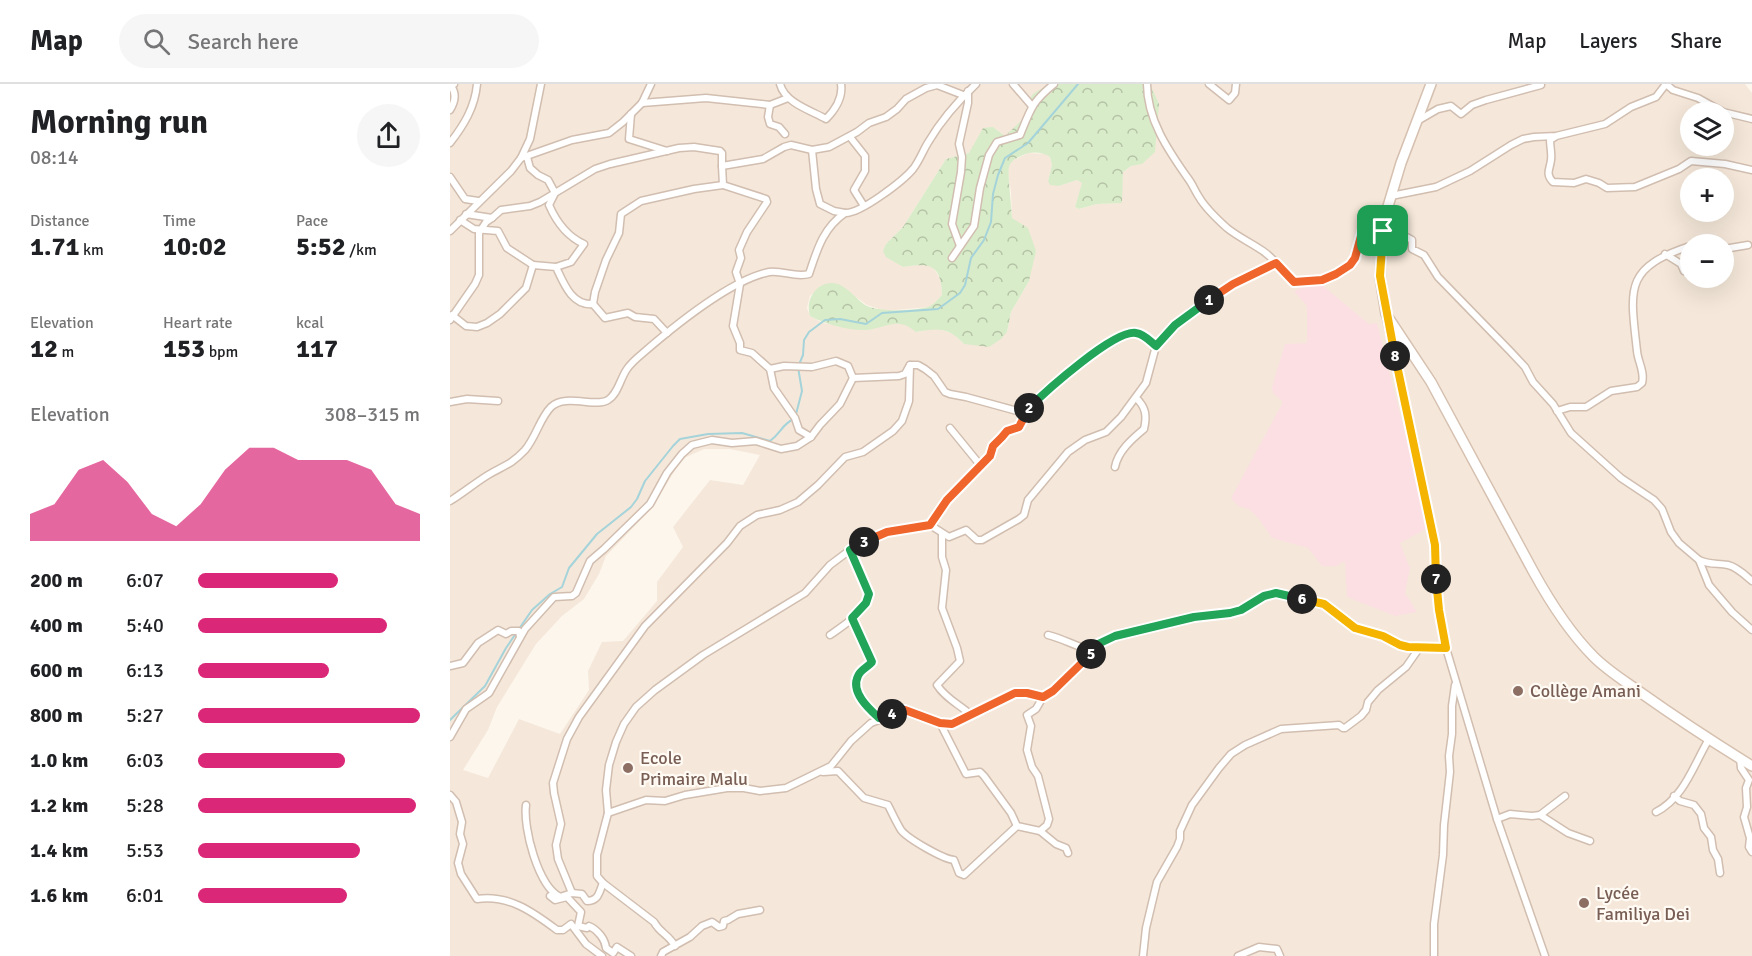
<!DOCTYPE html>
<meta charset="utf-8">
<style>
:root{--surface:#fff;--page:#f6f6f6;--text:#202124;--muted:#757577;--line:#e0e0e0;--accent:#db2777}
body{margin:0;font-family:Signika,sans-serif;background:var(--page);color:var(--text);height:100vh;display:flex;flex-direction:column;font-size:22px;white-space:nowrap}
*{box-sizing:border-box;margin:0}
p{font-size:20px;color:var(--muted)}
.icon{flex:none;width:33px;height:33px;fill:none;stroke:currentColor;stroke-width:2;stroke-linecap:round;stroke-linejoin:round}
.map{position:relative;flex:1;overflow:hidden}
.side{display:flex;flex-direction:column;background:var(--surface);width:450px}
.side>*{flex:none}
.fabs{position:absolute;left:1230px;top:18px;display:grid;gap:12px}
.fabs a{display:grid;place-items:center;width:54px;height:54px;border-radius:50%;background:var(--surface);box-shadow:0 6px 24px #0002;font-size:30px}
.pin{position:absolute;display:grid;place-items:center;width:51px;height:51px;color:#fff;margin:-26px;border-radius:12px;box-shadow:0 3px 9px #0006}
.km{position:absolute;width:30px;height:30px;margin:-15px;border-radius:50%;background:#222;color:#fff;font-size:16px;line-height:30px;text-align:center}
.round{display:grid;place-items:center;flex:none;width:63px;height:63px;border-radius:32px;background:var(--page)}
.summary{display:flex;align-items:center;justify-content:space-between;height:102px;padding:0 30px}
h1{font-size:33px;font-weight:700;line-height:45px}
.metrics{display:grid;grid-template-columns:repeat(3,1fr);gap:9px;height:102px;padding:6px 30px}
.metrics div{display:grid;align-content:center}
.metrics b{font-size:26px;font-weight:700}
.metrics small{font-size:16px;font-weight:400}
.metrics p{font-size:16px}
.chart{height:168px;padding:12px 30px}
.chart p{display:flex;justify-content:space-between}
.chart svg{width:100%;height:108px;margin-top:6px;fill:var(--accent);opacity:.7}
ul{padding:0 30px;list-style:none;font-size:20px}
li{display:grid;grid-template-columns:96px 72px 1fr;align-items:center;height:45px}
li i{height:15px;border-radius:8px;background:var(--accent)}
header{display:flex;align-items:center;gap:36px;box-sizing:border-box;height:84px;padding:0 30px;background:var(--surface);border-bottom:2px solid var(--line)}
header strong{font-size:28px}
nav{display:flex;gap:33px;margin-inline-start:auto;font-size:21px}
.search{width:420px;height:54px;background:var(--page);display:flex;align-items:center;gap:15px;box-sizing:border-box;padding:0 21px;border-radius:33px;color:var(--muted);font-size:22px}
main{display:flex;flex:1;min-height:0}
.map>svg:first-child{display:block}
.residential{fill:#f5e8da;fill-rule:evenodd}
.medical{fill:#fbdfe3}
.forest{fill:url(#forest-crowns)}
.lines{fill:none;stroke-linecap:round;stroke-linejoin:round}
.stream{stroke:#a5d3da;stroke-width:2}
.street-casing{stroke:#d1beb0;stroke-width:9}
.secondary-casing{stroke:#d6c0b0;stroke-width:12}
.street{stroke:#fff;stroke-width:6}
.secondary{stroke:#fff;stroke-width:9}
.split-1-casing{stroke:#fff;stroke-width:12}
.split-2-casing{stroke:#fff;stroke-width:12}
.split-3-casing{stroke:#fff;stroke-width:12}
.split-4-casing{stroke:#fff;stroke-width:12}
.split-5-casing{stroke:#fff;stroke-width:12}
.split-6-casing{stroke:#fff;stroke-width:12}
.split-7-casing{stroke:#fff;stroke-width:12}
.split-8-casing{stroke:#fff;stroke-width:12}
.split-9-casing{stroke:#fff;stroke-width:12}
.split-1{stroke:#f0652b;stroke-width:8}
.split-2{stroke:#22a559;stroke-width:8}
.split-3{stroke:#f0652b;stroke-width:8}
.split-4{stroke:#22a559;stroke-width:8}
.split-5{stroke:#f0652b;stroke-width:8}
.split-6{stroke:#22a559;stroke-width:8}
.split-7{stroke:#f5b400;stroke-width:8}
.split-8{stroke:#f5b400;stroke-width:8}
.split-9{stroke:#f5b400;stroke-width:8}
.education-dot{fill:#8d6e63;stroke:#fffaf3;stroke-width:2}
.labels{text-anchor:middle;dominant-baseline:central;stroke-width:4.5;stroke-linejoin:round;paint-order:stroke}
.education-label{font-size:18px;fill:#785e54;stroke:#fffaf3;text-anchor:start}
</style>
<header>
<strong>Map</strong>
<div class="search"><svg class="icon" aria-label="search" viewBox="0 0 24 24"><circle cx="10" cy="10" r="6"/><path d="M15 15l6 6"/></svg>Search here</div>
<nav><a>Map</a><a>Layers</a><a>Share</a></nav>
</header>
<main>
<section class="side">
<div class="summary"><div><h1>Morning run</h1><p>08:14</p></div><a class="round"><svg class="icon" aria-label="share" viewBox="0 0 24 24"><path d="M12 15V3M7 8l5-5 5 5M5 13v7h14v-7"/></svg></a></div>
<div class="metrics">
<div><p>Distance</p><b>1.71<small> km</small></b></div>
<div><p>Time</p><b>10:02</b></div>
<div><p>Pace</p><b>5:52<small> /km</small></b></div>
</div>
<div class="metrics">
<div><p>Elevation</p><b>12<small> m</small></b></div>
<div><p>Heart rate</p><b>153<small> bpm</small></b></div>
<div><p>kcal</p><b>117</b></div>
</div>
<div class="chart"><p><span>Elevation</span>308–315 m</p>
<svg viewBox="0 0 160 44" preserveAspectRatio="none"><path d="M0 44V33L10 29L20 15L30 11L40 20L50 33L60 38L70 29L80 15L90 6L100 6L110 11L120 11L130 11L140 15L150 29L160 33V44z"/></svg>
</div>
<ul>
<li><b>200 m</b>6:07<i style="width:63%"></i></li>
<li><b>400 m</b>5:40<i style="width:85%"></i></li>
<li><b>600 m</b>6:13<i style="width:59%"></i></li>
<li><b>800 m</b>5:27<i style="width:100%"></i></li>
<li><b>1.0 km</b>6:03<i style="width:66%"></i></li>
<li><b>1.2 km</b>5:28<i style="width:98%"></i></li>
<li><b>1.4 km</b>5:53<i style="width:73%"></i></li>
<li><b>1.6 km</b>6:01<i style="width:67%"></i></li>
</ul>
</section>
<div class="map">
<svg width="1302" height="872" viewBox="0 0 1302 872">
<defs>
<pattern id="forest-crowns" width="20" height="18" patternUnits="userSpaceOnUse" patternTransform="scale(1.5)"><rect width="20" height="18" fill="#d8ecc9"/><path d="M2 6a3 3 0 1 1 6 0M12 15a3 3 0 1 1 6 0" fill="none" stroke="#b4c2a5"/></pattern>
</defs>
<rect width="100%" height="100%" fill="#fdf6ec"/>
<!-- residential -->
<path class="residential" d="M0,0H599L579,16L574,34L560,49L555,52L543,43L519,69L496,75L453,143L436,160L452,183L474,180L483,183L491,196L492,211L480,223L435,227L417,221L389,201H372L360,212L357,224L360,232L373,239L414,246L444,239L457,240L467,248L486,244L504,250L514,260L557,248L561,228L579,197L562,135L561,108L557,85L562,77L578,69L596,70L600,73L602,81L598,97L609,102L627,96L633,99L625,123L629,125L647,120L671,119L673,88L681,82L692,79L700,0H1295L1302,9V872H0ZM1240,28H1274V62H1240ZM1240,94H1274V128H1240ZM1240,160H1274V194H1240ZM254,365H280L310,371L293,401L260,396L223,443L233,463L207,498V517L173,557L152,558L138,587L139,606L110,650L69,635L38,694L13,686L38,646L47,623L86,560L112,532L134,515L149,490L156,472L201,425L232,375Z"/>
<!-- medical -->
<polygon class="medical" points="858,200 872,201 919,240 927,239 970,409 976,445 950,459 960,484 955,509 967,528 945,532 897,513 895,477 886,482 872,482 858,464 822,454 809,435 800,426 787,421 781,414 833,318 823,309 822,303 835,260 857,259 857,222 844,207"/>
<!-- forest -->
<path class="forest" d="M599,0H700L709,20L705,68L692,80L681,82L673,88L672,119L647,120L629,125L625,123L632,99L627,96L609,102L600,101L598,97L602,81L600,73C593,68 581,67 573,71C567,74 561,76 559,83C557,86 562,126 562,134L578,144L586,167L579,197L561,228L557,248L551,255L539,263L514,260C498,243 488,244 466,248C447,231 436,245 414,246C396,246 375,240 360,232C355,217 365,199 382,199C396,199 406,216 417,222C432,228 462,227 478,223C483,221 488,215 492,211C491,180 480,179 453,183L436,173L433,167L436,160L453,143L496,75L519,69L533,44L543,43L555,52L574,34L579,16L583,10Z"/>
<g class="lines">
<!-- stream -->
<path class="stream" d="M0,636L35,602L56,564L82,526L100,510L112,503L119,484L147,450L181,423L187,415L195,397L223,362L230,355L258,350L292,349L320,357C332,348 331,341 345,334L352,307L348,283L353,271L354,256L359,248L375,236L390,235L416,240L432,229L488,225L510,209L515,201L521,174L534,156L541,138L543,110L548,91L555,74L578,59L628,0"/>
<!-- street casing -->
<g class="street-casing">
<g id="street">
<path d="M330,0C335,19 360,26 376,35C385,26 393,13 391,0"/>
<polyline points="563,0 582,22"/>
<path d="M697,0C697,35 718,66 737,93C742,99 745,107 749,113C756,125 767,135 777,144C793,157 813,163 826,179"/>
<polyline points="759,0 779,16 785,9 786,0"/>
<polyline points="1216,0 1223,6 1248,14 1273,28 1302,35"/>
<polyline points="192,19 256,14 320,21 338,14"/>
<polyline points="320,21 318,33 320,40 329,43 335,50"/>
<path d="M0,26C5,18 7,10 1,2L4,0"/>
<polyline points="181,30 179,55 217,67"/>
<polyline points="969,36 988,25 1001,22 1011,30 1022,21 1036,16 1091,1"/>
<polyline points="400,53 415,72 415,87 404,106 414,122"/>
<path d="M1105,53L1100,56C1100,62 1102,70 1101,76C1100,85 1095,90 1103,98L1124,99L1136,95L1149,99L1157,104L1185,103L1229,85L1241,77L1275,80L1302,86"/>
<path d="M0,59C14,41 25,23 27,0"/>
<polyline points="362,66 366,105 370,120 384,127 395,129"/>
<path d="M77,73L80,84L88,91L98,96L105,109L99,121C106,137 118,153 134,160L121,178L106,183"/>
<polyline points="71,74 122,56 159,49 173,38 192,19 201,0"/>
<polyline points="272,82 273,101 316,115 317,118 297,148 289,166 291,174 286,188 290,200 283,242 290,259 290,266 302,269 320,285 324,304 345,334 349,346 361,353"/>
<polyline points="0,93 15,115 28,117"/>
<polyline points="941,112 986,103 1020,87 1061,61 1073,55 1084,53 1106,52 1155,40 1181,23 1206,13 1216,0"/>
<polyline points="16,130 42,134 51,126 80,122 90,118 145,85 160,80 229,64 244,63 270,67 272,69 272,82 313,75 334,63 341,61 362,66 379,63 407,48 419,39 436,33 447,25 456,15 476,4 487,1 513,11"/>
<polyline points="10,136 24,145 48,147 57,164 83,181"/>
<polyline points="0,147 61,87 71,74 80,55 91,0"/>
<polyline points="510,162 502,140 511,88 512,73 509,60 518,19 518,7"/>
<polyline points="1274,165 1298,161"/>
<polyline points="1215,170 1231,180 1234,187"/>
<path d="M502,174L524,142L530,104L539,71L547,58L570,51C581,24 582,18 604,0"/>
<polyline points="143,220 145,208 156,176 169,149 171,130 191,117 244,105 273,101"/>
<path d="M2,231L16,242L27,243L37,239L50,230L76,204L83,181L106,183C114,200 122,222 143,220L155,234L178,229L185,233L204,235L217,249"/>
<polyline points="936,234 965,360 985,461 989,526 996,564 1047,735 1095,872"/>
<polyline points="0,236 25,200 29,191 29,149 36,138 42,134"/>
<polyline points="320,285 334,282 362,283 386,277 398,282 403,294"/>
<polyline points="403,294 449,292 455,290 460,281 468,281 475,285 484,292 495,308 500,310 516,313 567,327 577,326"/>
<polyline points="0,318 17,315 48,317"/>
<path d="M1107,327L1120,323H1136L1161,307L1187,303L1192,299C1195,288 1188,278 1187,267C1180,204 1174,184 1240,162"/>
<polyline points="500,344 531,382"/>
<path d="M665,383C668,367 682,355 694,345C697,332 696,323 686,314"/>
<path d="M0,417C13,409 25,399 38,391C53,382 61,381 75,366C86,353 90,334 101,323C115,309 146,324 158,316C168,310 170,295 177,285C181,279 187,274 193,269C222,244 281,196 319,188C333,186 345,194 359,190C367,166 373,144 395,129C410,130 453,97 463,85C470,76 473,66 479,57C492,35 508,17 526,0"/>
<path d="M480,441L497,416L540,372L543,362L552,353L557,347L569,343C573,338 574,332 577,326C587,310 664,250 682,248C691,248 699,256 706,262"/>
<path d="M492,450V473L496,486L492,524L507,564L510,577L487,601C496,615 509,620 521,631"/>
<path d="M1249,476C1259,481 1268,479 1278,481C1287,483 1295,491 1302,497"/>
<path d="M402,534L422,578C418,583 410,586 408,592C400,607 419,625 429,634"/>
<path d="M380,551C393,542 417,527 419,510L400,466"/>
<path d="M598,551C614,555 627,563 643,567"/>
<polyline points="0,582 13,579 28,559 48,546 56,550 61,547 69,547 70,553"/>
<polyline points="490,639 516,690 530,688 534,692 561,729 567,742 590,747 597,741 599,735 588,692 582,683 577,666 581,642 577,631 586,625 593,613"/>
<polyline points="0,653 16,625 39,609 75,545 104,513 122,512 126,509 140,477 154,465 200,420 217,389 232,370 242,361 262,356 282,359 306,357 331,365 347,362 361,353 370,341 390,320 403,294"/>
<polyline points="1290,675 1291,684 1299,696 1296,704 1297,723 1294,733 1300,754 1299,763 1302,768"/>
<path d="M373,688L388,687L414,714L438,721C442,729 446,738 451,746C458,755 493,775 504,776L509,789L514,791L567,742"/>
<path d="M0,711L6,718L12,738L10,750L13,760L8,779L11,790L27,815C58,810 83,828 107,846H113L121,840L136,860L152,872"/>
<polyline points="1224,712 1230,717 1244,721 1251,730 1254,744 1261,753 1263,766 1268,775 1270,789"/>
<path d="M76,721C73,744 88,802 110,813L122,809L132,810L137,817C149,817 149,808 153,799L147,792V771L158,729L156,706L159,681L166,658L174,640L186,623L205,606L253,571L355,509L380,481L400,466L425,452L437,448L480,441L499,453L516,446L527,456H532L569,435L574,431L578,416L618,368L635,356L656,348L671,333L696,299L706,262L714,251L740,228L775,205L826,179L844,198L872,196L886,190L900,181L905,174L914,141L933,147L951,150L962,156V165L974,171L988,193L1060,267L1075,283L1083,298L1103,320L1121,349L1171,394L1204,416L1212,425L1221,448L1229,459L1249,476L1259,501L1282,528L1302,546"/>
<path d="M1206,728C1234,714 1244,680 1259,655"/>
<path d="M158,729L196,716L215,717L235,711L277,704H294L310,707L336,704L381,682L401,657L421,639L455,626L490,639L502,640L534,626L565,609H577L593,613C620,600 633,571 656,555L744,533L780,529L791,526L814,512L826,509L874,520L905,544L933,552L950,561L958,563L996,564"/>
<polyline points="1090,731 1118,749 1140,757"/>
<polyline points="1047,735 1060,730 1082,732 1090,731 1115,712"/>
<polyline points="590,747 606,760 616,764 618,769"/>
<path d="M153,799L204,838C210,849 218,850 225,862"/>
<polyline points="122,809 108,775 106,761 111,740 104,709 103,699 117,655 129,633 195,542 277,459 290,442 307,431 330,426 348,418 368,401 395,373 413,368 443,347 452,337 459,317 460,281"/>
<path d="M105,811L100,812L105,816L117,813L131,828L128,842L137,844L139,842C148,846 155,855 156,864L163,869L167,863L181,872"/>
<polyline points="211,872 213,868 240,853 252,842 262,838 269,843 273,842 274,837 278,836 288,830 310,826"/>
<polyline points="693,872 696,844 707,798 727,763 730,755 730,747 742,721 769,684 781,670 795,661 831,645 889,641 893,644 895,644 911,632 916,626 918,618 928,606 956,583 970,563"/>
<polyline points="788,872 809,863 827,865 830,872"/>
<polyline points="984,872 984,840 993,771 994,741 1000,688 999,672 1002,650 1002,622 1005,601"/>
</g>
</g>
<!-- secondary casing -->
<g class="secondary-casing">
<path id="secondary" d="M981,0L951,79L936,129L933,147L930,192L936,230L981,298L1083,487C1100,518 1119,548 1144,573C1157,586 1173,596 1187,606C1225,633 1263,658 1302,682"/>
</g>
<!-- street -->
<use href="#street" class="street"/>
<!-- secondary -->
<use href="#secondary" class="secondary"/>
</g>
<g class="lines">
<!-- split-1 casing -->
<g class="split-1-casing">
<polyline id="split-1" points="759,216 783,200 826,179 844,198 872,196 886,190 900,181 905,174 914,141 933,147"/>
</g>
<!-- split-2 casing -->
<g class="split-2-casing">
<path id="split-2" d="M579,324C596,307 665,245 686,249C694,250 700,257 706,262L725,241L759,216"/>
</g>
<!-- split-3 casing -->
<g class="split-3-casing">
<polyline id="split-3" points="414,458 437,448 480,441 497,416 540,372 543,362 552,353 557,347 569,343 579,324"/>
</g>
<!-- split-4 casing -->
<g class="split-4-casing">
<path id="split-4" d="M414,458L400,466L419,510L416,519L402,534L422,578C418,583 410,586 408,592C400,608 419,625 429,634L442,630"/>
</g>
<!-- split-5 casing -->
<g class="split-5-casing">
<polyline id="split-5" points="442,630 455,626 490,639 502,640 565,609 577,609 593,613 603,607 641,570"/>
</g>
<!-- split-6 casing -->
<g class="split-6-casing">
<polyline id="split-6" points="641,570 648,560 665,552 744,533 780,529 791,526 814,512 826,509 852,515"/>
</g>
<!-- split-7 casing -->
<g class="split-7-casing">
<polyline id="split-7" points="852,515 874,520 905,544 933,552 950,561 958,563 996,564 989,526 986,495"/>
</g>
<!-- split-8 casing -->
<g class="split-8-casing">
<polyline id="split-8" points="945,272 985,461 986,495"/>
</g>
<!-- split-9 casing -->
<g class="split-9-casing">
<polyline id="split-9" points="933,147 930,192 945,272"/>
</g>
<!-- split-1 -->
<use href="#split-1" class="split-1"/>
<!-- split-2 -->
<use href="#split-2" class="split-2"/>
<!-- split-3 -->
<use href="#split-3" class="split-3"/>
<!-- split-4 -->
<use href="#split-4" class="split-4"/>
<!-- split-5 -->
<use href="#split-5" class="split-5"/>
<!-- split-6 -->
<use href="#split-6" class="split-6"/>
<!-- split-7 -->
<use href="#split-7" class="split-7"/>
<!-- split-8 -->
<use href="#split-8" class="split-8"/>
<!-- split-9 -->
<use href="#split-9" class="split-9"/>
</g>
<!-- markers -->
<g class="education-dot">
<circle cx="1068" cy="607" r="6"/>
<circle cx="178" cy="684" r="6"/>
<circle cx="1134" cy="819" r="6"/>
</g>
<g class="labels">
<!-- education labels -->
<g class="education-label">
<text x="1080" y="607">Collège Amani</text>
<text x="190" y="674">Ecole<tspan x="190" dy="21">Primaire Malu</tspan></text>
<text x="1146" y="809">Lycée<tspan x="1146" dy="21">Familiya Dei</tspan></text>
</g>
</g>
</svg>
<div class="fabs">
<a><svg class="icon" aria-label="layers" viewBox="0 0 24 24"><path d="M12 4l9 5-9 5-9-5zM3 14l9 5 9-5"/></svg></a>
<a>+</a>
<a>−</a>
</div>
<div class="pin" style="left:933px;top:147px;background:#1e9e55"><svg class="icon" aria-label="arrive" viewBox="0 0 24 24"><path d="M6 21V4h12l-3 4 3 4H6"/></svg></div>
<b class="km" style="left:759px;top:216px">1</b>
<b class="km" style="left:579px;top:324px">2</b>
<b class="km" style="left:414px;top:458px">3</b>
<b class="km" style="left:442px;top:630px">4</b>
<b class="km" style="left:641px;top:570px">5</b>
<b class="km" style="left:852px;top:515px">6</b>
<b class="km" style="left:986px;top:495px">7</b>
<b class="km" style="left:945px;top:272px">8</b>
</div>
</main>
